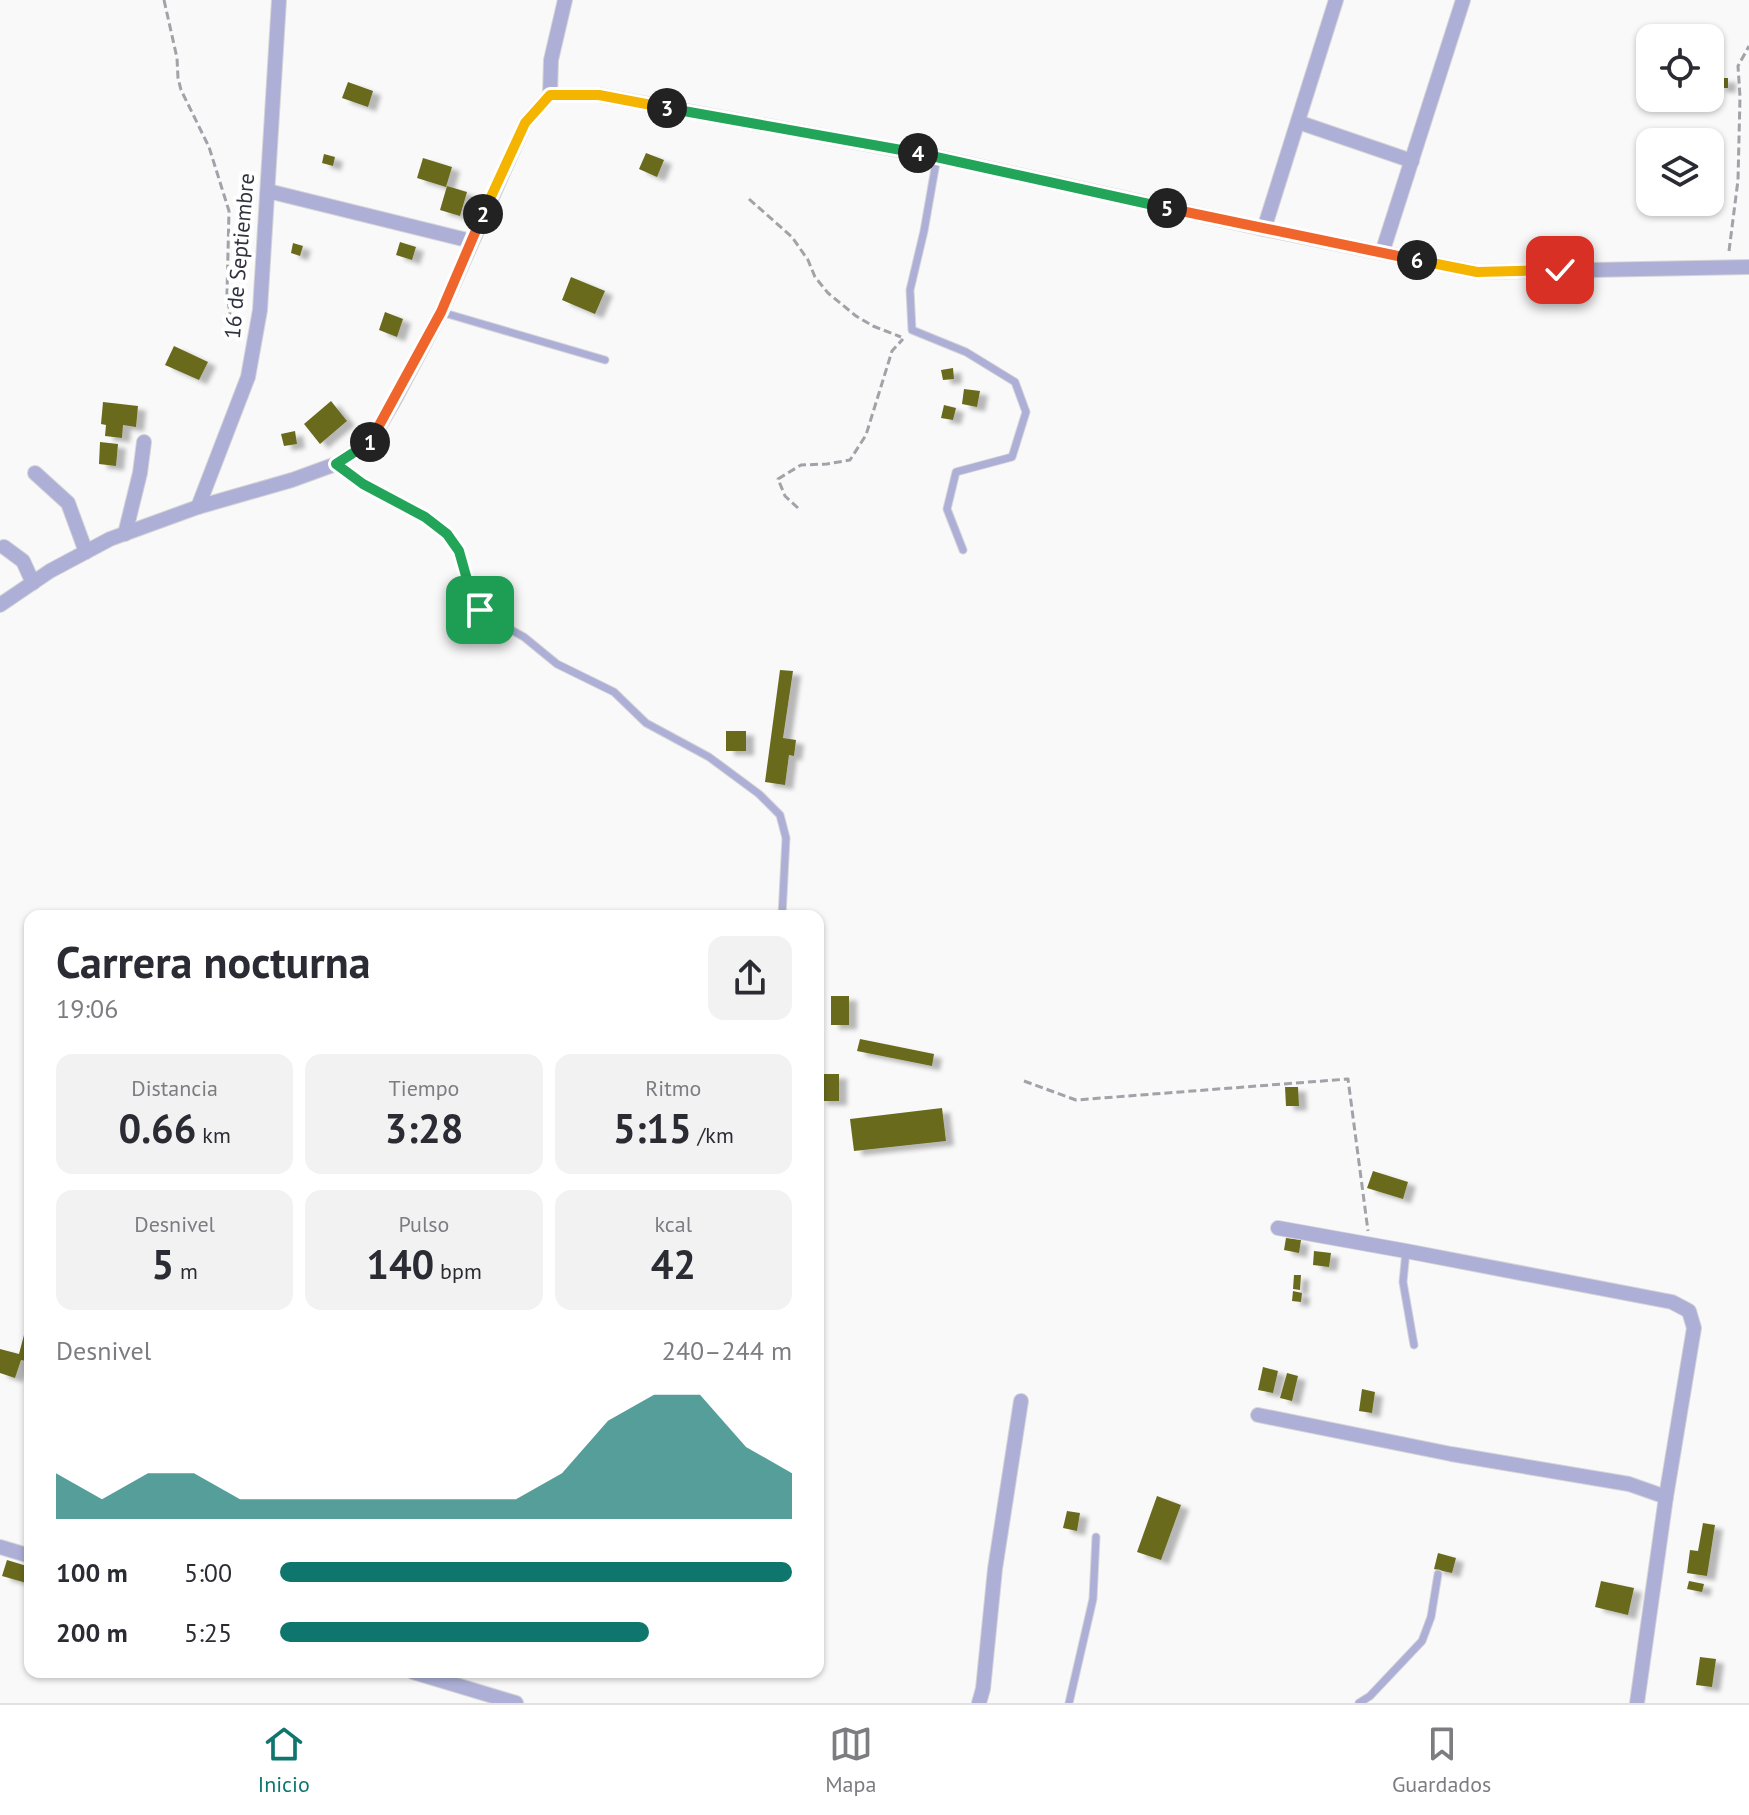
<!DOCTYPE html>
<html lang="es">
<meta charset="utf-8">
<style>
:root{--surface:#fff;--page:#f2f2f3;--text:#2b2b33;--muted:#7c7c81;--line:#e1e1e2;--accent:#0f766e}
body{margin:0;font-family:"PT Sans",sans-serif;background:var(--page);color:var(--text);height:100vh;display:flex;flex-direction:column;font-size:30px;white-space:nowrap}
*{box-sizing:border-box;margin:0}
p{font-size:26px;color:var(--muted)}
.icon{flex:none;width:44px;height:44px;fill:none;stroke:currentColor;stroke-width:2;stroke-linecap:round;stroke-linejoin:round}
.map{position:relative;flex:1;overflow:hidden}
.drawer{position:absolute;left:24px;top:910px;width:800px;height:768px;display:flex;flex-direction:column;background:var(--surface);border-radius:16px;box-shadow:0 2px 6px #0004}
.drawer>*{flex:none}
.tools{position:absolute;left:1636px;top:24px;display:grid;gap:16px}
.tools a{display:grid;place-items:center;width:88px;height:88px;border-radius:16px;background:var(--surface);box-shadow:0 2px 6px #0004;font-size:40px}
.pin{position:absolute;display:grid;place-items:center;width:68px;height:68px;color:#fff;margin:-34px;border-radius:16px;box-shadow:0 4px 12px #0006}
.km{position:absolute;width:40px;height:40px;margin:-20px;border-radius:50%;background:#222;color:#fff;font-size:22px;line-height:40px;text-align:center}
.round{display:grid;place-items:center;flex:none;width:84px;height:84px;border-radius:16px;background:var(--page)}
.overview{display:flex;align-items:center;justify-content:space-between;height:136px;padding:0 32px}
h1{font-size:44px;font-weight:800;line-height:60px}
.stats{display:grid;grid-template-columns:repeat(3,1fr);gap:12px;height:136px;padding:8px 32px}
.stats div{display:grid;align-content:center;border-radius:16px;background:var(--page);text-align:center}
.stats b{font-size:40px;font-weight:800}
.stats small{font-size:22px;font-weight:400}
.stats p{font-size:22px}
.chart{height:224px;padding:16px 32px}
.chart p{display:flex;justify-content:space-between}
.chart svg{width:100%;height:144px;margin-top:8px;fill:var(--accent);opacity:.7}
ul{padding:0 32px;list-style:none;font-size:26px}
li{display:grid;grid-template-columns:128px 96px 1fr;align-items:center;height:60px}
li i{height:20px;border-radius:10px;background:var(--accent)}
.tab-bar{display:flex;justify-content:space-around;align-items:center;height:112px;border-top:2px solid var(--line);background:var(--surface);font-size:22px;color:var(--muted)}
.tab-bar a{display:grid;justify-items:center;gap:4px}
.tab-bar .active{color:var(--accent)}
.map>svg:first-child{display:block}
.building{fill:#696b1d;filter:url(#shadow)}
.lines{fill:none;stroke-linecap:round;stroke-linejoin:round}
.service-casing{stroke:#d5d5d8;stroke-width:9}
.minor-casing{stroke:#d5d5d8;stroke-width:16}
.path{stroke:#a2a2a8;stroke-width:3;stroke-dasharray:8 4;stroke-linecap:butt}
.service{stroke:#adafd6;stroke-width:7}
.minor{stroke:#adafd6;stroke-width:14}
.split-1-casing{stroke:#fff;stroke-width:16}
.split-2-casing{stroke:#fff;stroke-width:16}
.split-3-casing{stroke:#fff;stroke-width:16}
.split-4-casing{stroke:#fff;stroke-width:16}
.split-5-casing{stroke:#fff;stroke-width:16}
.split-6-casing{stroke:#fff;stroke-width:16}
.split-7-casing{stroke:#fff;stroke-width:16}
.split-1{stroke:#22a559;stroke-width:10}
.split-2{stroke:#f0652b;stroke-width:10}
.split-3{stroke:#f5b400;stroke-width:10}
.split-4{stroke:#22a559;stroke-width:10}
.split-5{stroke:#22a559;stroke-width:10}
.split-6{stroke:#f0652b;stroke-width:10}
.split-7{stroke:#f5b400;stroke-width:10}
.labels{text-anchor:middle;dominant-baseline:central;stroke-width:8;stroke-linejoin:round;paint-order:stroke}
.street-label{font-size:22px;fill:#31323f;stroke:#fff}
</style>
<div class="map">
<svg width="1749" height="1703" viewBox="0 0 1749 1703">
<defs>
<filter id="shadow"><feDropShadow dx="8" dy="4.5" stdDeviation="2" flood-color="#0004"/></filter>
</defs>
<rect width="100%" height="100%" fill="#f9f9f9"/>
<!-- building -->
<g class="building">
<rect x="1718" y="78" width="10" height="10"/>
<polygon points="348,82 373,91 368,107 342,98"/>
<polygon points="646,153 664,160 657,177 639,169"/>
<polygon points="324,154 335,157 333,166 322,163"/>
<polygon points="423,158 452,167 446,187 417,178"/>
<polygon points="447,186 467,192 460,216 440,210"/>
<polygon points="400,242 416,247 412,260 396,255"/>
<polygon points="293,243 303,246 300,256 291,253"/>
<polygon points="571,277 605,291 595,314 562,300"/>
<polygon points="385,312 403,319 397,337 379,330"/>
<polygon points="174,346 208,362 199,380 165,365"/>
<polygon points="953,368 954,379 943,380 941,370"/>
<polygon points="964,389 980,391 977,407 962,404"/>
<polygon points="331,401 347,421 320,444 304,424"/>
<polygon points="103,402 138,406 136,427 123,425 122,438 105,436 106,425 101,424"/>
<polygon points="944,405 956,408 953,420 941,418"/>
<polygon points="295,431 297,444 284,446 281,434"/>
<polygon points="100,442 118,444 116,466 99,464"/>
<polygon points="780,670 793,671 783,738 796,740 794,756 789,755 785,785 765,782"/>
<rect x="726" y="731" width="20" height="20"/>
<rect x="831" y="996" width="18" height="29"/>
<polygon points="860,1039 934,1054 932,1066 857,1051"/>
<rect x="819" y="1074" width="20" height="27"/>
<polygon points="1285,1087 1298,1087 1299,1106 1286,1106"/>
<polygon points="942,1108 946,1141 854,1151 850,1119"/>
<polygon points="1373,1171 1408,1182 1403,1199 1367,1188"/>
<polygon points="1286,1238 1301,1240 1299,1253 1284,1250"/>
<polygon points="1314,1251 1331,1253 1329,1267 1313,1265"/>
<polygon points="1294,1275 1301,1275 1300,1290 1293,1289"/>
<polygon points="1293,1291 1302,1293 1301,1302 1292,1301"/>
<polygon points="24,1335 30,1337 30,1362 21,1360 15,1378 0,1373 0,1349 19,1354"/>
<polygon points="1263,1367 1278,1371 1273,1393 1258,1390"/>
<polygon points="1287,1373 1298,1376 1292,1401 1280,1398"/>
<polygon points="1362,1389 1375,1392 1372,1413 1359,1411"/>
<polygon points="1157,1496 1181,1505 1161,1560 1137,1552"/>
<polygon points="1067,1511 1080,1513 1077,1531 1063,1528"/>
<polygon points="1703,1523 1715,1525 1707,1576 1687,1573 1690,1550 1698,1551"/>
<polygon points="1438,1553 1456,1558 1452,1573 1434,1569"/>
<polygon points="7,1560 30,1567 30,1584 2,1576"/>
<polygon points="1601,1581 1634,1588 1628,1615 1595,1607"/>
<polygon points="1689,1581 1704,1584 1702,1592 1687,1589"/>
<polygon points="1700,1657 1716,1659 1712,1687 1696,1685"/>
</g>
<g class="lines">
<!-- service casing -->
<g class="service-casing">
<g id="service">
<polyline points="937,157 924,231 910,290 912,330 966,352 1015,382 1026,412 1012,457 956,472 947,509 963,550"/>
<polyline points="441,312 605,360"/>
<polyline points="336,464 363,484 425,517 447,534 459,551 468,583 480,610 493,620 524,637 557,664 614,692 646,723 709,757 759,794 780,815 786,838 782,916"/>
<polyline points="1406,1251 1403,1282 1414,1345"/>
<polyline points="1069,1703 1093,1599 1096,1537"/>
<polyline points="1359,1703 1370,1696 1422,1641 1431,1617 1438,1574"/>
</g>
</g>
<!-- minor casing -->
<g class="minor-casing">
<g id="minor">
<polyline points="550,95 599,95 937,157 1264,229 1477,272 1749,267"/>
<polyline points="1298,122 1412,161"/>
<polyline points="268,191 471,241"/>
<polyline points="1264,229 1336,0"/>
<polyline points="1382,253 1463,0"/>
<polyline points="35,473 68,503 86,552"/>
<polyline points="198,507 248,377 260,310 279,0"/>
<polyline points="125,534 140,473 144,442"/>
<polyline points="4,547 23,561 33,583"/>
<polyline points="0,605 50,571 110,539 198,507 292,480 336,464 370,442 394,401 441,312 525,123 550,95 551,60 565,0"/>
<polyline points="1278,1228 1406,1251 1672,1302 1689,1311 1694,1328 1666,1497 1637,1703"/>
<polyline points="1258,1415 1451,1454 1629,1484 1666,1497"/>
<polyline points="0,1547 30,1556"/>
<polyline points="413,1672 516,1703"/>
<polyline points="979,1703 983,1689 995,1569 1021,1401"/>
</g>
</g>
<!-- path -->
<g class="path">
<polyline points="164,0 177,58 178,78 181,90 209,147 229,211 227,294 231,321 239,334"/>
<polyline points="749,199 792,237 808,260 815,277 828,293 856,316 873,326 901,337"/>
<polyline points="1729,251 1738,180 1740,97 1738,66 1749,46"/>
<polyline points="798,508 785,496 778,479 801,465 827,464 850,460 866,435 892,351 903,339"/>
<polyline points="1024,1081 1076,1100 1348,1079 1368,1231"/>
</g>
<!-- service -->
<use href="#service" class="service"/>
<!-- minor -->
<use href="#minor" class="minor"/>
</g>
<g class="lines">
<!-- split-1 casing -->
<g class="split-1-casing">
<polyline id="split-1" points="370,442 336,464 363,484 425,517 447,534 459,551 468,583 480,610"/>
</g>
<!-- split-2 casing -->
<g class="split-2-casing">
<polyline id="split-2" points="370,442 441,312 483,214"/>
</g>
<!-- split-3 casing -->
<g class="split-3-casing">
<polyline id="split-3" points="483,214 525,123 550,95 599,95 667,108"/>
</g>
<!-- split-4 casing -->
<g class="split-4-casing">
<polyline id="split-4" points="667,108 918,153"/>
</g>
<!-- split-5 casing -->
<g class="split-5-casing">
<polyline id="split-5" points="918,153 1167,208"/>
</g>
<!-- split-6 casing -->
<g class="split-6-casing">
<polyline id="split-6" points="1167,208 1417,260"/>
</g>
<!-- split-7 casing -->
<g class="split-7-casing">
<polyline id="split-7" points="1417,260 1477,272 1560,270"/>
</g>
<!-- split-1 -->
<use href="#split-1" class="split-1"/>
<!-- split-2 -->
<use href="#split-2" class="split-2"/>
<!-- split-3 -->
<use href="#split-3" class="split-3"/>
<!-- split-4 -->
<use href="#split-4" class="split-4"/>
<!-- split-5 -->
<use href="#split-5" class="split-5"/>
<!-- split-6 -->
<use href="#split-6" class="split-6"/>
<!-- split-7 -->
<use href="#split-7" class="split-7"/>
</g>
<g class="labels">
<!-- street labels -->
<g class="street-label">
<text transform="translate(239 256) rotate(-85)">16 de Septiembre</text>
</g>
</g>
</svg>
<div class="tools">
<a><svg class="icon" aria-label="locate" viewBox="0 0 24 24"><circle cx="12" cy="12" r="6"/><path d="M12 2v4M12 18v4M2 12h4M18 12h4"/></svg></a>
<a><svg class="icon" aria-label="layers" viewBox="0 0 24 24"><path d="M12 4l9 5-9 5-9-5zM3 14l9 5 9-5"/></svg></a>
</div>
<div class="pin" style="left:480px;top:610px;background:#1e9e55"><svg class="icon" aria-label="arrive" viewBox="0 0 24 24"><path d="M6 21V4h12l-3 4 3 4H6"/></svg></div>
<div class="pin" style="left:1560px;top:270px;background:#d93025"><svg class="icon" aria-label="check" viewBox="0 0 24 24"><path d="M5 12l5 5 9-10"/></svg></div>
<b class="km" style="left:370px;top:442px">1</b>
<b class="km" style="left:483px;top:214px">2</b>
<b class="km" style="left:667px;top:108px">3</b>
<b class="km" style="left:918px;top:153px">4</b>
<b class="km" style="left:1167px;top:208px">5</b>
<b class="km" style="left:1417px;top:260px">6</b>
<section class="drawer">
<div class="overview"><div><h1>Carrera nocturna</h1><p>19:06</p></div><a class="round"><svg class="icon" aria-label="share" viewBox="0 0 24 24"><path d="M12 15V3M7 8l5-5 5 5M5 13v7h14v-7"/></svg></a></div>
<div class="stats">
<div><p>Distancia</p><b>0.66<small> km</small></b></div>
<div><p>Tiempo</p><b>3:28</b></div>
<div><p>Ritmo</p><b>5:15<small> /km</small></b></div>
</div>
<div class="stats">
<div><p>Desnivel</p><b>5<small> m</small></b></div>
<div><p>Pulso</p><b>140<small> bpm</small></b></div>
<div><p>kcal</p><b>42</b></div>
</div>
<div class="chart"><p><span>Desnivel</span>240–244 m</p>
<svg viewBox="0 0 160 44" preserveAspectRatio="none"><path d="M0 44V30L10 38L20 30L30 30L40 38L50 38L60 38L70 38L80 38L90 38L100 38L110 30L120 14L130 6L140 6L150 22L160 30V44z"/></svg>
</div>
<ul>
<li><b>100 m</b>5:00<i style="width:100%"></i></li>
<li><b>200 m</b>5:25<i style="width:72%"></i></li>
</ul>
</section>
</div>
<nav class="tab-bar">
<a class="active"><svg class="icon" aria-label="home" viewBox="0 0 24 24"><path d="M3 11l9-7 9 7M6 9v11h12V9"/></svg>Inicio</a>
<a><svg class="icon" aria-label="map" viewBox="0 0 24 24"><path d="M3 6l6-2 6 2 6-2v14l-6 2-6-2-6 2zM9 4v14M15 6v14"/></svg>Mapa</a>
<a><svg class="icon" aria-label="saved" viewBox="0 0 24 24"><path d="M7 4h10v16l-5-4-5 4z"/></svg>Guardados</a>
</nav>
